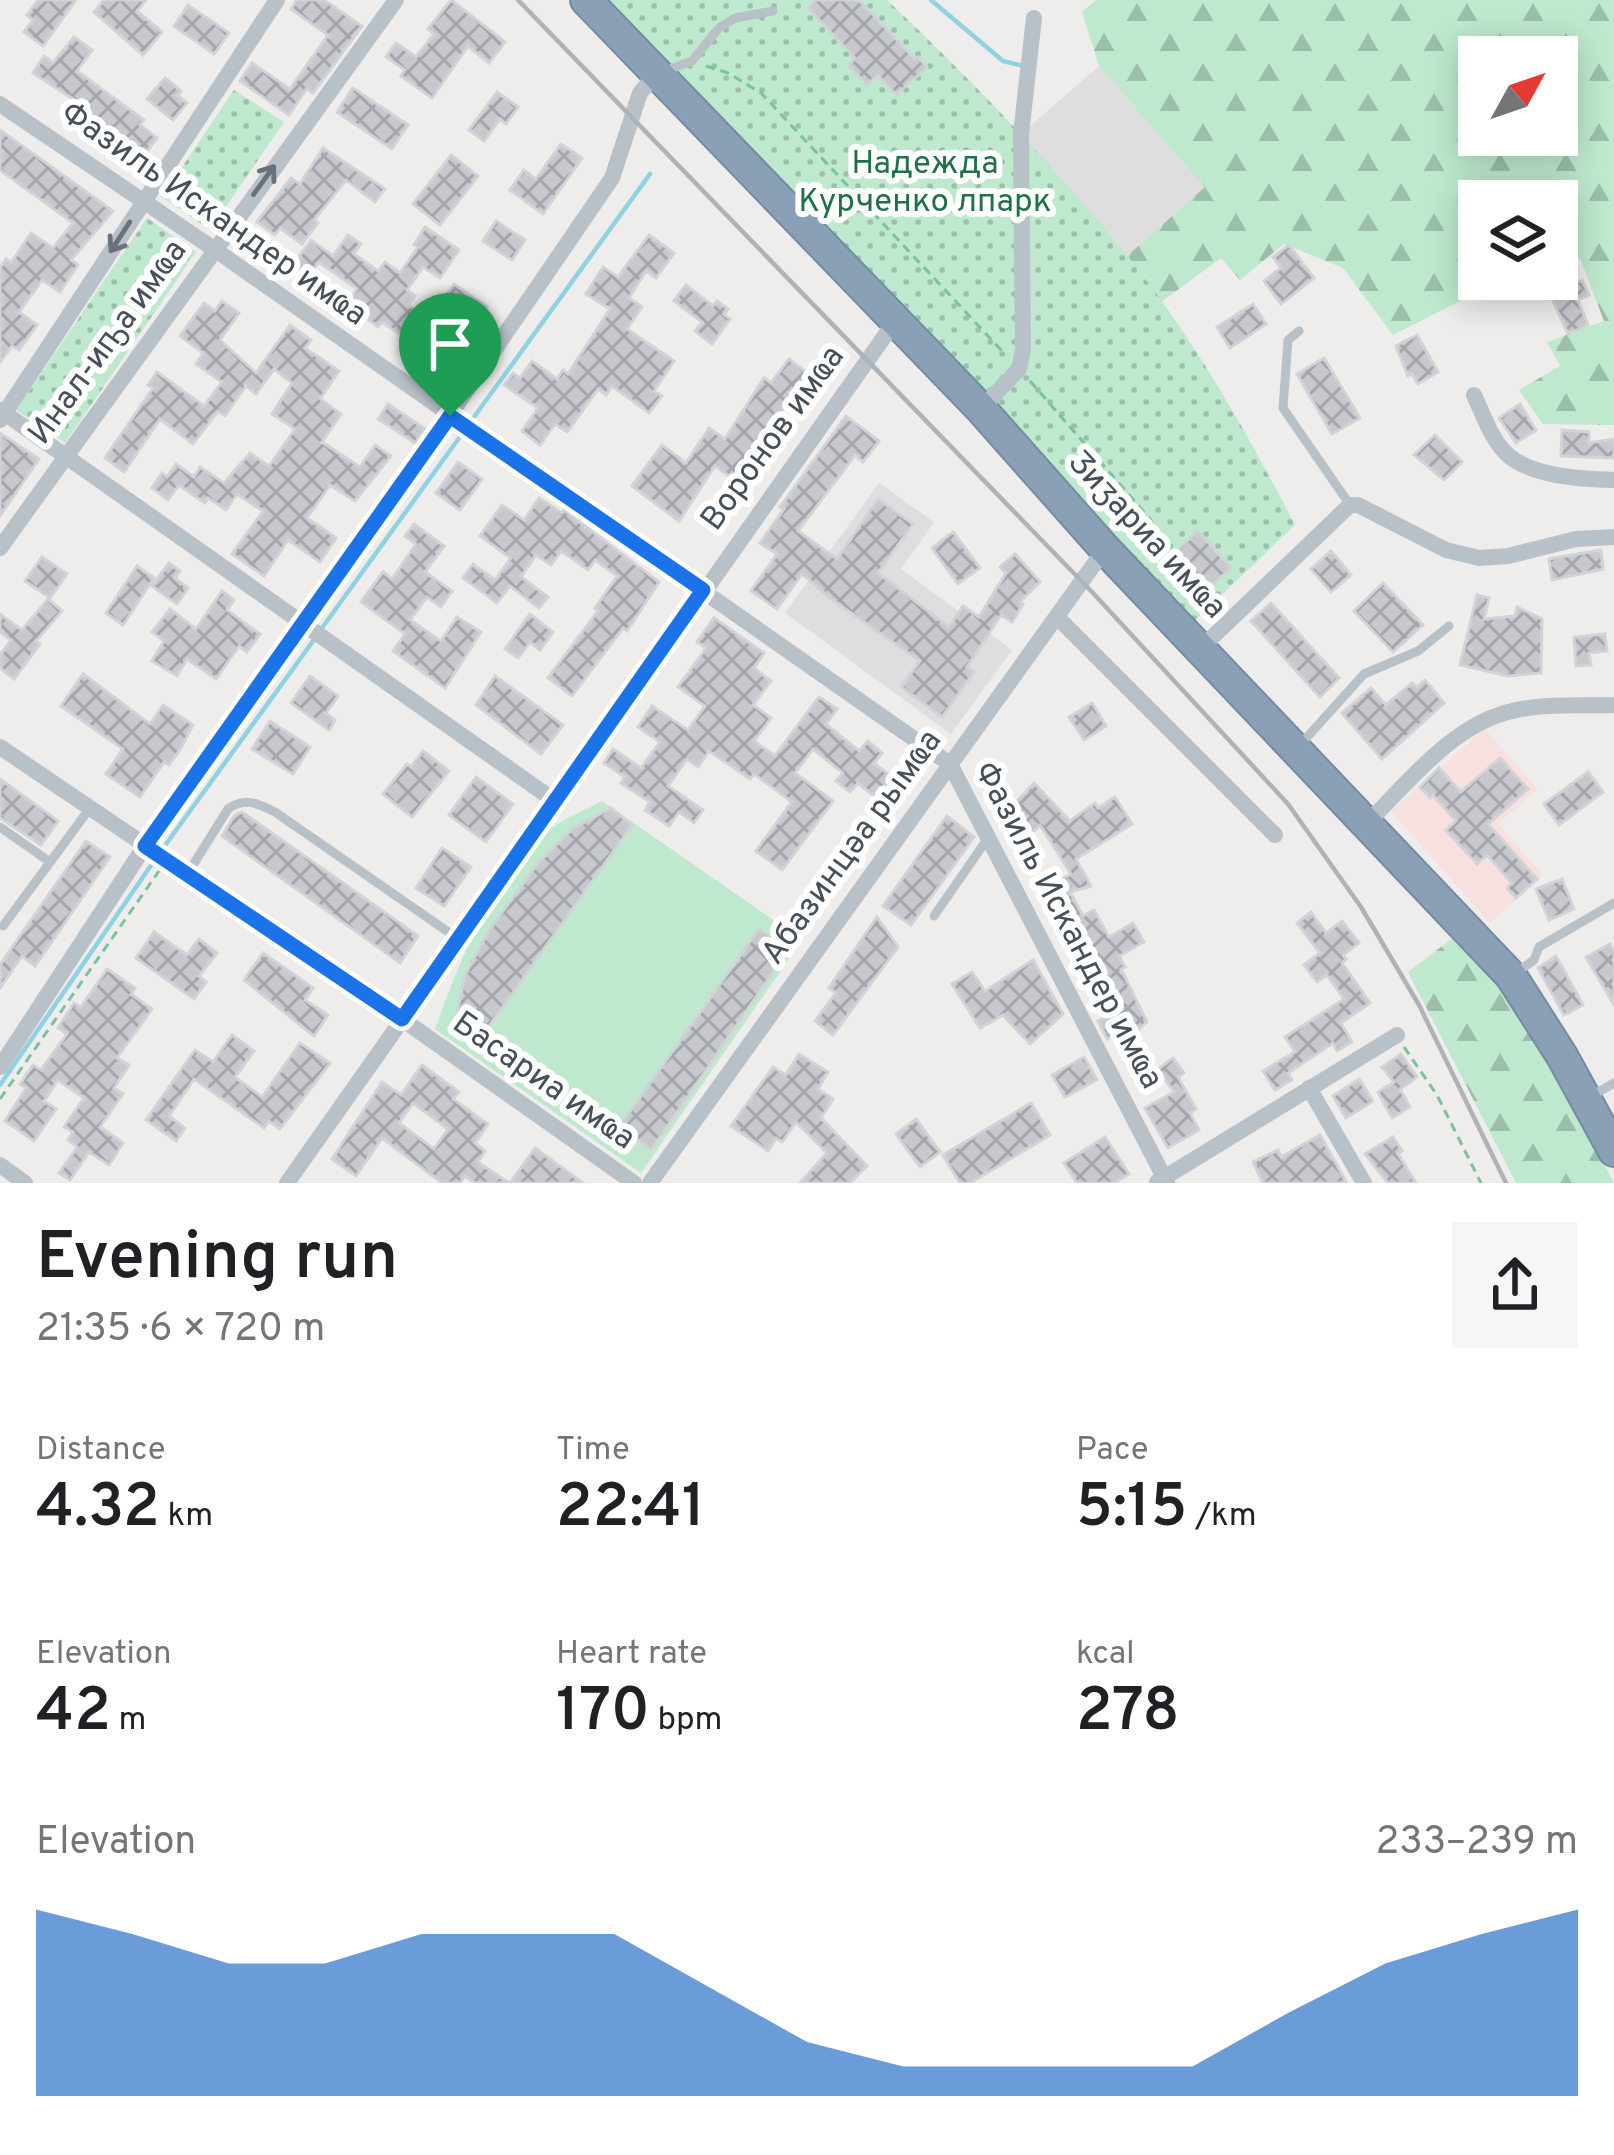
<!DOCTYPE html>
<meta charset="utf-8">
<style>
:root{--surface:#fff;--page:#f6f6f6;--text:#202124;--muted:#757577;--accent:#2b73ca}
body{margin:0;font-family:Overpass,sans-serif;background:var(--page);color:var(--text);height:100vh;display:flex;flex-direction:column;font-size:45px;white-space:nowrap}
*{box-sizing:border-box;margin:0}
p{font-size:39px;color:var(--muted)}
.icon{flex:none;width:66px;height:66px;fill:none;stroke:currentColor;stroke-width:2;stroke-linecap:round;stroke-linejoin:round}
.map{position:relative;height:1183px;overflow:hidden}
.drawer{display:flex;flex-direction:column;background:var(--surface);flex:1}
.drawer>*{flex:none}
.needle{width:78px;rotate:50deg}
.buttons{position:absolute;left:1458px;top:36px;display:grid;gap:24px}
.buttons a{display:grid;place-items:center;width:120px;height:120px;border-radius:0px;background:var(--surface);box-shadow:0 6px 30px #0003;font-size:60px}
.pin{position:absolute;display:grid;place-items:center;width:102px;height:102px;color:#fff;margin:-123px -51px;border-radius:50% 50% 50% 0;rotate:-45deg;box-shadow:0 0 12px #0007}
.pin .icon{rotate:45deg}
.round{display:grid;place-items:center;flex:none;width:126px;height:126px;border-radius:0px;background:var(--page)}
.head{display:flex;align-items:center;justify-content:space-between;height:204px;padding:0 36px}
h1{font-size:66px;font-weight:600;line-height:90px}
.stats{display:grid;grid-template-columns:repeat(3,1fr);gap:18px;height:204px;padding:12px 36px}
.stats div{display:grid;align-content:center}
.stats b{font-size:60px;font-weight:600}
.stats small{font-size:33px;font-weight:400}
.stats p{font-size:33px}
.chart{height:336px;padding:24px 36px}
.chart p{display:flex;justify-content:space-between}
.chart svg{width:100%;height:216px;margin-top:12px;fill:var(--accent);opacity:.7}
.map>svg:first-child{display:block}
.education{fill:#e0ddde}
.medical{fill:#f7e0de}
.grass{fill:#bee9ce}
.forest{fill:url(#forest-firs);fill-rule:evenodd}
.park{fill:url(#park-dots)}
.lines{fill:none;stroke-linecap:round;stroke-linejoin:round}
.stream{stroke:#90d2e2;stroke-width:4.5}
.building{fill:url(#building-cross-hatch);stroke:#d1d3d7;stroke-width:3;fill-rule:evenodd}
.highway-casing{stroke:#748ba2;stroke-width:34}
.path{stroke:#7ac39e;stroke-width:3;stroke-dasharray:9 6;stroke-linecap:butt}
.lane{stroke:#b9c1c8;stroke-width:9}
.street{stroke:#b9c1c8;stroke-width:16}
.highway{stroke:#89a0b7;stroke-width:30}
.rail{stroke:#afb2b6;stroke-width:4.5}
.oneway{stroke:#69727a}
.route-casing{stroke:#fff;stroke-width:24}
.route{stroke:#1a73e8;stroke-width:15}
.labels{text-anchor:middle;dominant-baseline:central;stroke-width:12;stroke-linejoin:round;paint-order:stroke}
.park-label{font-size:33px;fill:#207147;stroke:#fff}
.street-label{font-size:33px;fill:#475058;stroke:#fff}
</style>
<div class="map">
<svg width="1614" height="1183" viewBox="0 0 1614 1183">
<defs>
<pattern id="forest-firs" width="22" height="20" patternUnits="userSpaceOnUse" patternTransform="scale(3)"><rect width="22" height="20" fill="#bee9ce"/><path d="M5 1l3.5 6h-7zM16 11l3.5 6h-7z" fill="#9cbfaa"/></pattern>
<pattern id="park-dots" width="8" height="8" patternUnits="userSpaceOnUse" patternTransform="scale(3)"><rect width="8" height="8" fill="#bee9ce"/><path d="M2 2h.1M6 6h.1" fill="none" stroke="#9cbfaa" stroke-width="1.8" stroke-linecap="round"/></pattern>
<pattern id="building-cross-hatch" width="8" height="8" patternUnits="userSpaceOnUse" patternTransform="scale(3)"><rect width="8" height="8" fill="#c7c9cf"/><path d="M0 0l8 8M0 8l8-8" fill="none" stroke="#a3a6ab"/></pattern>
</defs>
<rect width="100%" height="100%" fill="#efecec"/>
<!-- education -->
<g class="education">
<polygon points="1099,66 1206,187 1127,256 1021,134"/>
<polygon points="879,483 934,522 901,569 1012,650 951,734 785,613"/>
</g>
<!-- medical -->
<polygon class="medical" points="1485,729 1538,789 1498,824 1543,876 1490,923 1391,811"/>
<!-- grass -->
<path class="grass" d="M602,801L802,940L641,1173L435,1029C459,964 493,871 552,828C567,817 586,810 602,801Z"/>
<!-- forest -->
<g class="forest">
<path d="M1096,0H1614V425L1543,424L1519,390L1560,366L1547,342L1604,321L1580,258L1557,270V201H1479V279H1504L1393,335L1343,268L1284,244L1240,280L1221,258L1160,303L1127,256L1205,187L1099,66L1082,12ZM1479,57H1557V135H1479Z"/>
<polygon points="1458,934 1525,1019 1614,1183 1516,1183 1408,972"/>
</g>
<!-- park -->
<g class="park">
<path d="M603,0H887C971,80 1052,163 1126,254C1193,337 1246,431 1295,525L1192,623Z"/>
<polygon points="234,90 284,122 210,230 162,197"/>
<polygon points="147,218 196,252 65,443 16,410"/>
</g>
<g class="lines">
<!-- stream -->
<g class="stream">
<polyline points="931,0 1003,61 1023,66"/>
<polyline points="474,417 650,174"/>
<polyline points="322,628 459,438"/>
<polyline points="161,851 316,637"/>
<polyline points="0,1085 154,861"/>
</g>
</g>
<!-- building -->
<g class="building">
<polygon points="38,0 76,0 43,46 24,32 33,20 27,15"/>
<polygon points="104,0 146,0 137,11 162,32 143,55 94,12"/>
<polygon points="297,0 324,0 362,26 313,93 307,88 289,115 240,81 252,63 290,89 328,35 291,9"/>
<polygon points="451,0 505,42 489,63 468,46 432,98 401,76 405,70 386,57 396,43 416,57 434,34 428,29"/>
<polygon points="816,0 859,0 915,59 918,57 927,67 896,95 878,75 867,85 848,65 855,58 808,8"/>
<polygon points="188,5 229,33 214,54 174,26"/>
<polygon points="74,37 92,50 77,71 144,120 140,125 157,138 143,157 69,105 73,99 33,73 44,56 53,63"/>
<polygon points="165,78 181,91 178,95 187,103 173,120 147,99"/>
<polygon points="353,88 408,125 392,149 337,112"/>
<polygon points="497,92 518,107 506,124 500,119 484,141 469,130"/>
<polygon points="0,130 113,211 71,260 78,265 60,292 42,280 19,312 37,325 19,350 12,346 0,362 0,268 6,259 11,263 31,233 53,248 73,223 0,170"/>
<polygon points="561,144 582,158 543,214 510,190 524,170 536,179"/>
<polygon points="323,148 385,189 375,202 346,180 314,220 318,223 302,244 280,228 275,235 257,222 291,178 300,184"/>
<polygon points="451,155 478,176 440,225 413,204"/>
<polygon points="496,221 525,240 512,260 483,241"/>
<polygon points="425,227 459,250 440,278 423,267 407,290 415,296 408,305 429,319 454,284 487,307 475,326 470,322 438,370 400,339 402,336 382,322 378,327 347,304 357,289 319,262 307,277 292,266 311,240 333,256 348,235 361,244 354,254 378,271 385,262 400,273 418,247 414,245"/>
<polygon points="649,235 674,253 656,278 646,271 629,298 642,307 627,329 674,361 654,391 662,396 649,413 612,386 606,395 598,389 567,432 555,424 540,445 522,431 538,408 504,385 513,373 520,378 532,361 557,379 563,370 568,374 610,309 586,294 603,267 618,277"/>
<polygon points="1289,245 1314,278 1281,304 1264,281 1281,268 1273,257"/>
<polygon points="1582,280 1589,295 1578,300 1588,325 1568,334 1550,294"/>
<polygon points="686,285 713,306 717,301 728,309 724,314 730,319 712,344 695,331 702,322 674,301"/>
<polygon points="222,301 239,313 220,340 256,373 290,325 311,340 305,348 339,371 320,399 341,414 322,442 360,467 375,445 391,456 355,501 330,485 307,518 336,538 320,562 288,540 264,576 232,554 263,511 237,494 226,510 208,498 205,503 179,485 168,500 152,488 162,473 167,477 176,464 194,477 200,467 224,483 250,453 269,466 295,429 272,414 292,383 274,369 256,394 246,386 225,416 218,411 193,444 160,419 124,472 105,458 153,388 148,385 157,372 204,406 222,382 196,364 203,353 180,336 204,303 215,311"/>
<polygon points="1253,304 1266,324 1230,348 1217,327"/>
<polygon points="1417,335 1438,372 1418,384 1412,374 1408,376 1396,346"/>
<polygon points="1324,358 1360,418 1332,434 1297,374"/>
<polygon points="789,359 811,376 770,424 732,478 715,466 679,521 632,486 662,445 686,463 709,428 725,439 764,378 771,383"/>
<polygon points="388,404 425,429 415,443 378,419"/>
<polygon points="1520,404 1536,430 1516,443 1499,418"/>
<polygon points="846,416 879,441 863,462 855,455 798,531 837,559 878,499 913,524 878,573 949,627 963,606 979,617 1006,573 1000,567 1015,554 1040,582 1020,602 1023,604 1012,622 1001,615 967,667 974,672 942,717 901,687 920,661 834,601 802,574 777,609 751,591 777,554 760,543 784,509 780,507"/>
<polygon points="1562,430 1589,432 1589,443 1614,439 1614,458 1561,456"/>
<polygon points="0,433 39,459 0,516"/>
<polygon points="1435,435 1462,462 1444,480 1414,455"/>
<polygon points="458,462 482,479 460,510 436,493"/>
<polygon points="539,498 562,513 564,510 659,582 627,631 623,628 572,696 548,678 598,611 595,608 617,576 595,560 588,570 561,551 551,565 536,555 521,577 548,597 539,608 510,586 497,603 463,578 473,564 495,580 511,558 480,536 502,505 524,520"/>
<polygon points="414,524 444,546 425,572 452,591 441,607 427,597 410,620 441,641 457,617 481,632 445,688 393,651 405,634 361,602 383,572 392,579 416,544 405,536"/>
<polygon points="1198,531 1231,568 1197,599 1163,563"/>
<polygon points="953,532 980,568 958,584 932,548"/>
<polygon points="1601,550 1603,569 1552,580 1549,559"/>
<polygon points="1331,551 1351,575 1331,592 1311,569"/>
<polygon points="42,557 67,574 50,598 25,581"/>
<polygon points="169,563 180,571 175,578 188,588 177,604 152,586"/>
<polygon points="137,566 154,578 123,625 106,613"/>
<polygon points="1383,583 1423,625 1393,652 1354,611"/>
<polygon points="222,591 234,600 227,610 260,634 247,652 239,646 216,679 187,659 177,676 152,661 164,641 152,632 170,609 196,629"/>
<polygon points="1477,595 1489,598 1484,619 1515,616 1517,607 1542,619 1541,673 1508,676 1460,665"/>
<polygon points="48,599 62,611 36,641 40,644 14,679 0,668 0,655 11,640 0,632 0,614 22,630"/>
<polygon points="1271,603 1339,678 1320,697 1251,621"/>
<polygon points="530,614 553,632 540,650 530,642 518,658 505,649"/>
<polygon points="714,618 764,653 754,668 771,681 753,705 771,718 754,741 775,756 819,697 837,709 826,724 859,751 868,741 882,753 874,763 892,777 875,797 858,783 850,792 836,781 843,773 813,749 795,773 833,801 782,870 756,851 792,802 754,774 750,779 709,751 698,767 687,759 668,786 703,810 694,823 679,812 669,826 645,810 650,802 621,783 625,777 604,763 613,749 641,768 660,742 638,727 652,706 688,730 705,706 678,687 706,648 697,642"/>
<polygon points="1605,634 1607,651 1589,653 1591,665 1576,666 1574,637"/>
<polygon points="83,674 150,724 163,705 193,725 181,748 169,765 164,762 140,797 106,774 123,749 61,706"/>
<polygon points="310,676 338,696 326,713 335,720 329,730 291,703"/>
<polygon points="495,676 563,725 541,754 476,705"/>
<polygon points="1425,680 1444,703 1382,759 1342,713 1371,688 1386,705 1412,683 1417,687"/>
<polygon points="1092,703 1106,726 1084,740 1069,717"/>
<polygon points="270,721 310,747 293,774 252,749"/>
<polygon points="423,751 449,771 412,817 383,794 407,764 411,767"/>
<polygon points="1500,758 1528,789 1488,824 1537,879 1516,898 1507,888 1512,883 1487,855 1477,864 1446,830 1456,821 1433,795 1430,798 1420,787 1439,768 1461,792"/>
<polygon points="1588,772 1603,792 1559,825 1544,804"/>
<polygon points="476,777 513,804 486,842 449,815"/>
<polygon points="0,779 58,821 41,845 0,818"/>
<polygon points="1034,783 1070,821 1095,803 1098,808 1115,797 1132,824 1076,859 1091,886 1070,892 1083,916 1094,910 1109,937 1133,923 1144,942 1119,956 1125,967 1121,969 1147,1022 1133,1035 1129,1029 1107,1039 1098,1021 1122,1009 1107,977 1096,983 1062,917 1054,922 1039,892 1071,874 1040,825 1018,848 1001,818"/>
<polygon points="611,808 632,825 485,1032 478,1042 454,1027 465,975 488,932 539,862 572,829"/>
<polygon points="242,812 418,936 400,963 222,836 234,816"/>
<polygon points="947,816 974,837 911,925 883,906"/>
<polygon points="86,841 110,857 35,966 22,956 0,988 0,965"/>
<polygon points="442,848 471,867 444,906 416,888"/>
<polygon points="1562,879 1574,909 1549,920 1536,889"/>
<polygon points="1311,912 1326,933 1342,921 1359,943 1343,955 1346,959 1342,963 1370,1003 1341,1023 1352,1042 1337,1051 1333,1043 1288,1073 1292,1080 1275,1090 1263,1071 1295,1052 1285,1037 1344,999 1327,975 1317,982 1304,965 1320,953 1297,923"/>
<polygon points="877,917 898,947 833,1035 815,1021 836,993 829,988"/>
<polygon points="759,929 789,949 651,1150 619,1127"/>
<polygon points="154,932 187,955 199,939 217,953 199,976 206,982 194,999 136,958"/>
<polygon points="1610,944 1614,951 1614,1005 1586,957"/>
<polygon points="263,953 313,988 305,1000 328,1015 314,1036 244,980"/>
<polygon points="1556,956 1583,1005 1564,1015 1538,968"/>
<polygon points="1033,960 1063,1014 1030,1044 1003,1015 980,1028 952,984 972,972 985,991"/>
<polygon points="107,969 135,988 131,994 152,1009 117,1058 129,1065 114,1088 123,1094 100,1127 123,1143 109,1165 89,1152 70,1180 59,1173 77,1147 68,1140 73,1132 64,1127 84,1098 58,1080 44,1101 56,1109 34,1141 5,1121 26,1088 20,1084 33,1065 41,1070 67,1034 58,1028 74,1003 81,1007"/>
<polygon points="232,1035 254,1051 235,1077 262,1097 300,1043 330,1063 280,1129 269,1121 264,1128 194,1079 169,1116 185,1128 176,1141 146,1120 195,1050 213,1062"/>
<polygon points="799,1054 828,1072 818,1089 833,1099 821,1118 867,1166 850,1183 800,1183 827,1153 796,1122 782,1142 776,1138 768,1151 731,1126 773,1067 786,1075"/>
<polygon points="1401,1054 1417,1077 1400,1089 1410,1107 1392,1118 1378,1092 1394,1082 1382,1067"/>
<polygon points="1084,1057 1097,1080 1065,1097 1052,1075"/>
<polygon points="1173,1058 1184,1073 1178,1077 1196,1109 1190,1113 1199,1130 1168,1148 1145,1108 1174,1092 1158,1069"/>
<path d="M422,1065L459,1092L453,1099L488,1124L475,1143L485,1151L478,1162L509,1183H475L465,1176L460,1183H442L382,1138L356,1176L332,1159L382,1082L401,1095ZM413,1103L448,1129L434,1149L399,1123Z"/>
<polygon points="1359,1079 1373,1101 1346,1118 1333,1096"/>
<polygon points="1031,1103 1050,1135 970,1183 960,1183 943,1155"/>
<polygon points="916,1119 940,1152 920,1167 896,1134"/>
<polygon points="1320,1135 1347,1183 1263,1183 1253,1162 1278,1150 1281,1157"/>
<polygon points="1105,1137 1129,1174 1114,1183 1077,1183 1064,1163"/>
<polygon points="1393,1137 1402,1151 1398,1154 1416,1183 1388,1183 1365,1154"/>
<polygon points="535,1148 583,1183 510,1183"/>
</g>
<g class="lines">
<!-- highway casing -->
<g class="highway-casing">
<polyline id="highway" points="586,0 981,409 1105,549 1511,976 1562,1056 1614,1151"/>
</g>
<!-- path -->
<g class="path">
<polyline points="706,66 728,73 761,93 1003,352"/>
<polyline points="1030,381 1151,520 1154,543 1149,559"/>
<polyline points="1404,1047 1437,1095 1481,1183"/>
<polyline points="0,1099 159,871"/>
</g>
<!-- lane -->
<g class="lane">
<polyline points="665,71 692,61 719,28 735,18 773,11"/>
<polyline points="1299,331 1288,340 1283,408 1350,505"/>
<polyline points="1300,745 1364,674 1418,651 1449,626"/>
<polyline points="0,827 50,862"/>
<path d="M188,873L228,809C245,797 257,803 275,812L457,938"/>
<polyline points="934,916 988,838"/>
<polyline points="3,926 90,808"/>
<polyline points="1513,975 1534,960 1539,947 1614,903"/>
<polyline points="1593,1095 1614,1083"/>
</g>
<!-- street -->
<g class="street">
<polyline points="0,104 214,249 950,764 1167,1183"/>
<path d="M1474,395C1483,414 1492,442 1509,456C1535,477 1582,479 1614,480"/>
<polyline points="981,409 1019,369 1023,349 1021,134 1034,18"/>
<polyline points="0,410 555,801"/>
<polyline points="0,420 277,0"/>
<polyline points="0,548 396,0"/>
<polyline points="1057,617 1275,835"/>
<polyline points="1202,647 1350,505 1358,505 1446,550 1479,558 1508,556 1576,539 1614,537"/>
<polyline points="0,747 402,1019 634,1183"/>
<path d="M1366,824C1407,784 1453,724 1512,711C1544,703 1581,706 1614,705"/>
<polyline points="0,1067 145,846 306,625 612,178 640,93 655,75"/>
<polyline points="1309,1088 1364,1183"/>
<polyline points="0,1165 25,1183"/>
<polyline points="1157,1182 1397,1035"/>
<polyline points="287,1183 896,320"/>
<polyline points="650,1183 1105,549"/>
</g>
<!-- highway -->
<use href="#highway" class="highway"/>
<!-- rail -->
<polyline class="rail" points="518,0 1092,592 1288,804 1361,907 1419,1005 1506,1183"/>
</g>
<!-- one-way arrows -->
<defs><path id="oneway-shaft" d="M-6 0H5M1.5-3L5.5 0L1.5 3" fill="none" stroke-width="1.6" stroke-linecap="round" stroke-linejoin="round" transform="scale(3)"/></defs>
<g class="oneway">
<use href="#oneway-shaft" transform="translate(264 180) rotate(-54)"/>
<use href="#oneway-shaft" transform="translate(120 237) rotate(123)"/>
</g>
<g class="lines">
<!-- route casing -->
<g class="route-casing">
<polygon id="route" points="450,416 703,590 402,1019 145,846"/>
</g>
<!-- route -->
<use href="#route" class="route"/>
</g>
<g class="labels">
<!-- park labels -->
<g class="park-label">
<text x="925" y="165">Надежда<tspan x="925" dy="38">Курченко лпарк</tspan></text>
</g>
<!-- street labels -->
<g class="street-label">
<text transform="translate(213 215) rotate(35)">Фазиль Искандер имҩа</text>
<text transform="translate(109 343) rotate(-54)">Инал-иҧа имҩа</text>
<text transform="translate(774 439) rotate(-54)">Воронов имҩа</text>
<text transform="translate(1146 536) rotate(47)">Ӡиӡариа имҩа</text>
<text transform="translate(853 848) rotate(-54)">Абазинцәа рымҩа</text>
<text transform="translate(1067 926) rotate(62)">Фазиль Искандер имҩа</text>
<text transform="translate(543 1082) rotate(35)">Басариа имҩа</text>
</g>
</g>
</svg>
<div class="buttons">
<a><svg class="needle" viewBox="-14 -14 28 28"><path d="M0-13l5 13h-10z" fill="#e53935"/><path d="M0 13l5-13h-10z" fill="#757577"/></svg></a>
<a><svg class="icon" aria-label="layers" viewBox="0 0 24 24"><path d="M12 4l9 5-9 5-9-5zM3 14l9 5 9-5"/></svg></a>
</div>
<div class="pin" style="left:450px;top:416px;background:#1e9e55"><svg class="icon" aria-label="arrive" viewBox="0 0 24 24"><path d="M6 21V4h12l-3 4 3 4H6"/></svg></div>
</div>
<section class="drawer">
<div class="head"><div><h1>Evening run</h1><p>21:35 · 6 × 720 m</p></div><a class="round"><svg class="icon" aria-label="share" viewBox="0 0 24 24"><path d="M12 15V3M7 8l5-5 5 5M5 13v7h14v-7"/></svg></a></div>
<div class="stats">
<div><p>Distance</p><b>4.32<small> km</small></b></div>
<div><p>Time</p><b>22:41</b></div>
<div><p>Pace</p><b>5:15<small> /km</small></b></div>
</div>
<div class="stats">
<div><p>Elevation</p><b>42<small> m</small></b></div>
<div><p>Heart rate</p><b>170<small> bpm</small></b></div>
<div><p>kcal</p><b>278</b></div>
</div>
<div class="chart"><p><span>Elevation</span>233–239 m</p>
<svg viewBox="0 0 160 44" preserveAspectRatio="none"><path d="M0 44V6L10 11L20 17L30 17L40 11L50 11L60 11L70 22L80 33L90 38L100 38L110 38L120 38L130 27L140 17L150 11L160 6V44z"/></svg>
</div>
</section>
